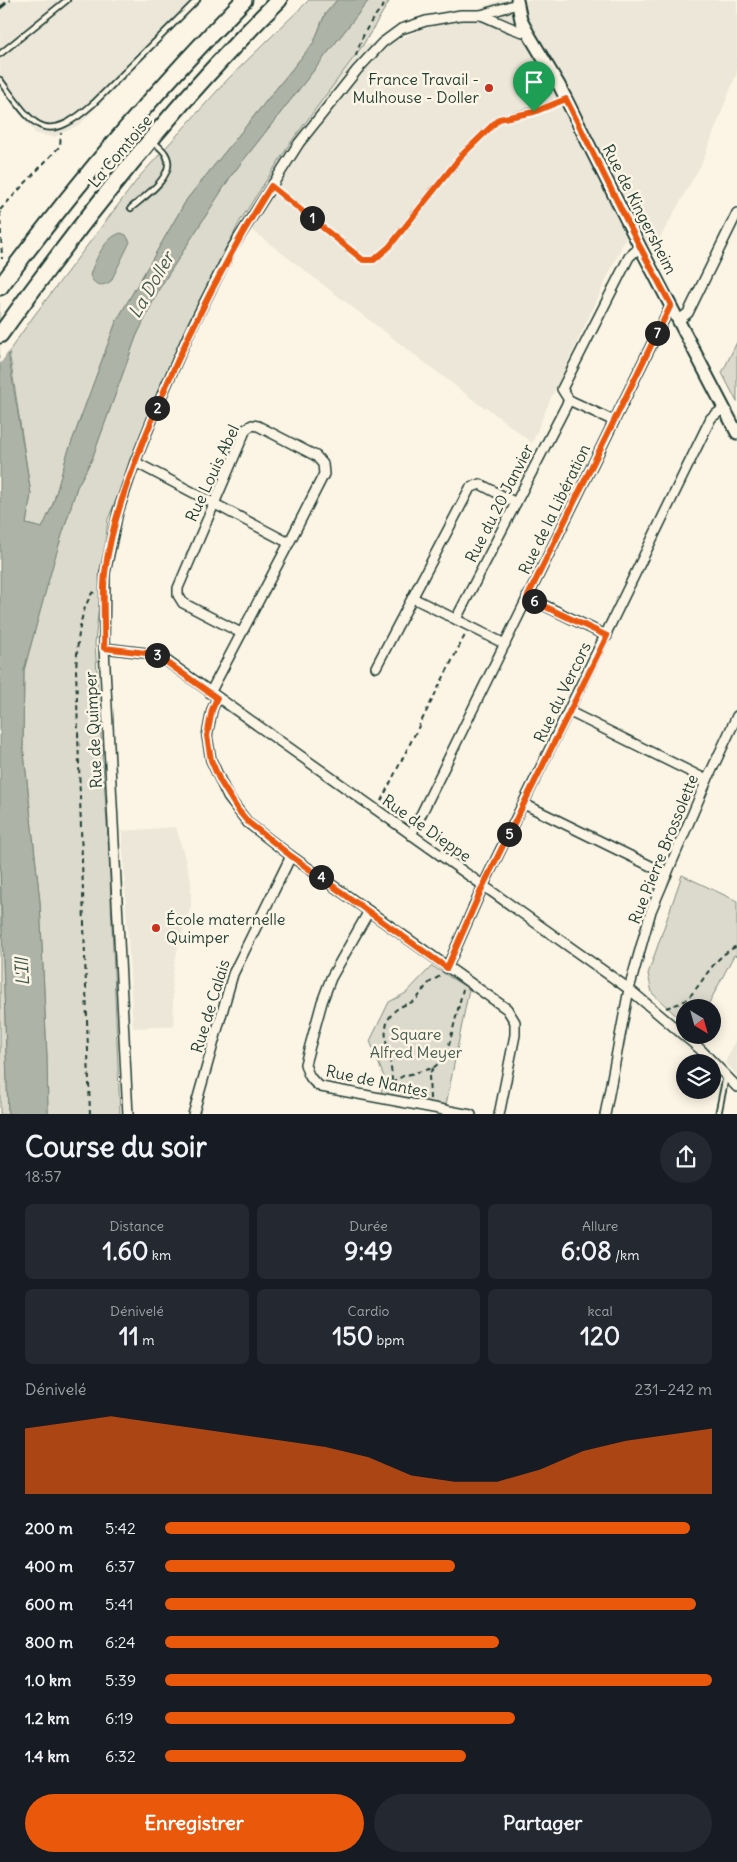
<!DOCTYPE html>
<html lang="fr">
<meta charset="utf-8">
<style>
:root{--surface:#171b24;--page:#242831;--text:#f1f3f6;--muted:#9ea1a6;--accent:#ea580c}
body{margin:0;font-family:Delius,sans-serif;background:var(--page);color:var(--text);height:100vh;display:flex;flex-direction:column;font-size:19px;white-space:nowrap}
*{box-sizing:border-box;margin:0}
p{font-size:16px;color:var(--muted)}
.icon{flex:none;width:28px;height:28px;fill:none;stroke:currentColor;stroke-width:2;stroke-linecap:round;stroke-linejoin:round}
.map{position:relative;height:1114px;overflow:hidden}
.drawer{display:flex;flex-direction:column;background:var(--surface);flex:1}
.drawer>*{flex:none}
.needle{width:32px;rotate:143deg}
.controls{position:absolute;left:676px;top:999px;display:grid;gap:10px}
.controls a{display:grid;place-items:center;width:45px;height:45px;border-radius:50%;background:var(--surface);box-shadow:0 2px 12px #0003;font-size:25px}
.pin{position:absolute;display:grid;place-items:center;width:42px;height:42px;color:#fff;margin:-51px -21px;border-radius:50% 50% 50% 0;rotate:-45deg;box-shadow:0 0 5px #0007}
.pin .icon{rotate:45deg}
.km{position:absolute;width:25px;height:25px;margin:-12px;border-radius:50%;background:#222;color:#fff;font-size:14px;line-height:25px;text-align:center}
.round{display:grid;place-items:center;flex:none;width:52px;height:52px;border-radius:26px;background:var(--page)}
.summary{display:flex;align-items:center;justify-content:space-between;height:85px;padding:0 25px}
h1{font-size:28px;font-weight:700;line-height:38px}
.figures{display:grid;grid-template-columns:repeat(3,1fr);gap:8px;height:85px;padding:5px 25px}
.figures div{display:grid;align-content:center;border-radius:8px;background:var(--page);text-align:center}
.figures b{font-size:25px;font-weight:700}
.figures small{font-size:14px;font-weight:400}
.figures p{font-size:14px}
.chart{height:140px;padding:10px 25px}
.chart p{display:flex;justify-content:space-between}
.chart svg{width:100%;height:90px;margin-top:5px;fill:var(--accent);opacity:.7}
.cta{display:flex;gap:10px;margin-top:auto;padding:10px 25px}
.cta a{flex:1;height:58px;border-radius:30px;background:var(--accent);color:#fff;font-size:20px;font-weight:700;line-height:58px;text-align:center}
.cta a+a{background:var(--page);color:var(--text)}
ul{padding:0 25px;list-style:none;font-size:16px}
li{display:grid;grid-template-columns:80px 60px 1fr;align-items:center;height:38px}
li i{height:12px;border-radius:6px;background:var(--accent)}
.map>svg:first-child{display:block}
.built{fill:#ece7d8}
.green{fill:#dcdacc;stroke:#7e8c80}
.water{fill:#aeb3a7;stroke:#758479}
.pier{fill:#fcf5e5}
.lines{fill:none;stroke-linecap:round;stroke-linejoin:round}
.service-casing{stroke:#1f3d34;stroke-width:8}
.minor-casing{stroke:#1f3d34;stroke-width:12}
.secondary-casing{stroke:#1f3d34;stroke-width:15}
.motorway-casing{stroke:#1f3d34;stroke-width:19}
.path{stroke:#1f3d34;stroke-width:2;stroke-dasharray:5 4;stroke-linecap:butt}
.service{stroke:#fcf5e5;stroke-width:4.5}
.minor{stroke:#fcf5e5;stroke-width:9}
.secondary{stroke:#fcf5e5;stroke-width:11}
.motorway{stroke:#fcf5e5;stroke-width:15}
.rail{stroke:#1f3d34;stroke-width:3;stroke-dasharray:8 4;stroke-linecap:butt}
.route-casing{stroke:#fff;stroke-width:10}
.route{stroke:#ea580c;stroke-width:6}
.poi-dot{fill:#c8321e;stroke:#fcf5e5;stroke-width:2}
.labels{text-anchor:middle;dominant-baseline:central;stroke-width:5;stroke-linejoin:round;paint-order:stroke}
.poi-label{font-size:16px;fill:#1f3d34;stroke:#fcf5e5;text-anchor:end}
.street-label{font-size:16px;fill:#1f3d34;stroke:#fcf5e5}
.park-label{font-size:16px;fill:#455c52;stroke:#fcf5e5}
.water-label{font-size:18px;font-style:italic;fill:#435a51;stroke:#fcf5e5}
</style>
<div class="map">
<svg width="737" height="1115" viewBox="0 0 737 1115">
<rect width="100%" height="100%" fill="#fcf5e5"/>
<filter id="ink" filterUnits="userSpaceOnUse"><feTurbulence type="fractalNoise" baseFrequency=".02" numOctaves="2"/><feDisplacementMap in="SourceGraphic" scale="10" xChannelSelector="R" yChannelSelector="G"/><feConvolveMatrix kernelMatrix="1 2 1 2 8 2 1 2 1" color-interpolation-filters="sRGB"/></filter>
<g filter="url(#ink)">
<!-- built -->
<g class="built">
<polygon points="0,0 203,0 79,125 55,137 36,134 0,88"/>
<polygon points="501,0 737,0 737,72 702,163 653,250 630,229 551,398 532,443 486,407 484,408 240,221 291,142 363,45 395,40"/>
<polygon points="176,827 191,880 191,906 177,951 172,978 174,1026 133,1028 122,831"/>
<polygon points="737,1039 737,1075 725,1062"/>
</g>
<!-- green -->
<g class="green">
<polygon points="309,0 337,0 325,14 314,42 187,199 116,322 67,455 53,504 43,528 26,524 31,494 9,351 33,317 140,176 228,79"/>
<polygon points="369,0 390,0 363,45 291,142 240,221 189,324 108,519 95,643 109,854 120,1114 48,1115 47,1057 40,902 23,744 24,670 54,560 77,487 92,459 136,337 159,289 231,176"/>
<polygon points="737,342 737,402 722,373"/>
<polygon points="0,863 8,1114 8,1115 0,1114"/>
<polygon points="682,875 737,901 737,956 734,955 707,1007 685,1008 685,1024 652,993 648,974"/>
<polygon points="432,966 469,989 446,1105 381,1093 384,1077 370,1041 389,1002 406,993"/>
</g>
<!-- water -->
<g class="water">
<polygon points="337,0 369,0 231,176 159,289 136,337 92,459 77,487 54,561 24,670 23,744 40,902 47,1057 48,1114 8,1114 0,863 0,303 31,494 26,524 42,528 53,504 67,455 116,322 187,199 314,42 325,14"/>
<path d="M121,233L126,235L130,242L111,281C102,288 93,285 90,275C95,260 105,237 121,233Z"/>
</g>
<!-- pier -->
<polygon class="pier" points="0,300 2,302 11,348 0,364"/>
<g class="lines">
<!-- service casing -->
<g class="service-casing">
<g id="service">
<polyline points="0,54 67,0"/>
<path d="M0,80C33,124 43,149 94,103L197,0"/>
<polyline points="271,186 363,260 374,260 389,247 462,155 499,119 534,111 566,99"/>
<path d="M131,208C144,197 177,175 166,155C164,150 157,145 152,141"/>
<polyline points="718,1115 726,1076"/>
</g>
</g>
<!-- minor casing -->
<g class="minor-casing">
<g id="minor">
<path d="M481,15C495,20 514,31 528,33"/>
<polyline points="679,320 688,313 737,213"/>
<polyline points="569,400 614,421"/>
<polyline points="135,462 289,543 210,693"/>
<polyline points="527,597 607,636"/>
<polyline points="413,598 505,644"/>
<polyline points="456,619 569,400 562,389 629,257 640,247"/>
<polyline points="241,633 183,603 178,595 178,588 246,429 252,425 258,426 316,456 323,464 324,474 289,543"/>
<polyline points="104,648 146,653 164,659 629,989 700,1049 737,1087"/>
<polyline points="376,667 470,488 480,484 516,503"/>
<polyline points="217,698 212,710 207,736 211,760 228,797 248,823 291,856 507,1009 515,1022 515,1035 499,1115"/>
<polyline points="570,712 707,780"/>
<polyline points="524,804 667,874"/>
<polyline points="411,835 671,305"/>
<path d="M369,911L331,978L322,1002L305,1064C308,1075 311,1081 321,1087L471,1115"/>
<polyline points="447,968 483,886 711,418 724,408"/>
<polyline points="128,1115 104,648 105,573 118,512 135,462 162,395 191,329 231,250 299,143 357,70 382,43 401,29 426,21 461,15 481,15 517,4"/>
<polyline points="193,1115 233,974 291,856"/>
<polyline points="605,1115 629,989 651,911 707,780 737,716"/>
</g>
</g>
<!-- secondary casing -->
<g class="secondary-casing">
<polyline id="secondary" points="517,0 521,20 528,33 559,85 640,247 737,433"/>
</g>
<!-- motorway casing -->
<g class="motorway-casing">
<g id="motorway">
<path d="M0,287C75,185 156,90 244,0"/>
<path d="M0,335C84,217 176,102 279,0"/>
</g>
</g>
<!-- path -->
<g class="path">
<path d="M356,56C363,31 371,20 388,0"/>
<polyline points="0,210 60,146 61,133"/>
<polyline points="0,212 2,259"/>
<polyline points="381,801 465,635"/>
<path d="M666,1008C672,1005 682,1004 687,999C706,980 711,959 737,946"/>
<polyline points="392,1083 403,1076 433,1068 440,1062 448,1049 463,989"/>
<path d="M390,1090C399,1065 371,1029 397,1009C402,1005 409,1004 414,1001C419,998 420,993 424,989C428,982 435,979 442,975"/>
<polyline points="430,1099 429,1075 433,1068"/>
<path d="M90,1115L76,669C78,642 78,617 92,593L95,592"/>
</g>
<!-- service -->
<use href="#service" class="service"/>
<!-- minor -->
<use href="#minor" class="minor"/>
<!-- secondary -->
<use href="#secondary" class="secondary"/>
<!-- motorway -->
<use href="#motorway" class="motorway"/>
<!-- rail -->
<polyline class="rail" points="0,8 10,0"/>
</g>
</g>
<g class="lines" filter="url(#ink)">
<!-- route casing -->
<g class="route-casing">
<path id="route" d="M566,99L640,247L671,305L527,598L607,636L483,886L447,968L291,856L248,822L238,810L220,781L211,760L207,736L212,710L217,698L158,656L146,653L104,648C105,624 102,597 105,573C111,524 129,477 147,432C182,344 221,266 271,186L363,260H374L389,247L462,155L499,119L534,112Z"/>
</g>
<!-- route -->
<use href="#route" class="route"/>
</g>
<!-- markers -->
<g class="poi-dot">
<circle cx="489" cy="88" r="5"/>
<circle cx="156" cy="928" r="5"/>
</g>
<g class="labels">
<!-- poi labels -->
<g class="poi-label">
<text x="479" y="79">France Travail -<tspan x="479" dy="18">Mulhouse - Doller</tspan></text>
<text x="166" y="919" text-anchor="start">École maternelle<tspan x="166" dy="18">Quimper</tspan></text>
</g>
<!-- street labels -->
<g class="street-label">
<text transform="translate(120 151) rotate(-50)">La Comtoise</text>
<text transform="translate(640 209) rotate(63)">Rue de Kingersheim</text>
<text transform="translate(212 473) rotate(-65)">Rue Louis Abel</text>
<text transform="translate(499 503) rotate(-63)">Rue du 20 Janvier</text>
<text transform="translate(554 509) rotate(-64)">Rue de la Libération</text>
<text transform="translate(562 692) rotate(-64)">Rue du Vercors</text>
<text transform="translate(93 730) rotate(-93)">Rue de Quimper</text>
<text transform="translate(427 828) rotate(35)">Rue de Dieppe</text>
<text transform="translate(663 849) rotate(-68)">Rue Pierre Brossolette</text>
<text transform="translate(210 1006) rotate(-73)">Rue de Calais</text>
<text transform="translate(377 1081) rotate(12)">Rue de Nantes</text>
</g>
<!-- park labels -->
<g class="park-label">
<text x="416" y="1034">Square<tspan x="416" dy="18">Alfred Meyer</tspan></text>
</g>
<!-- water labels -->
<g class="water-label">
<text transform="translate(151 285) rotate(-60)">La Doller</text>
<text transform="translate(22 972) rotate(-93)">L'Ill</text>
</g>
</g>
</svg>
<div class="controls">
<a><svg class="needle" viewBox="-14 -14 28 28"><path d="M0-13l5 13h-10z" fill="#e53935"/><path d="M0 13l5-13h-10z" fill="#9ea1a6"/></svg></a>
<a><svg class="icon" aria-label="layers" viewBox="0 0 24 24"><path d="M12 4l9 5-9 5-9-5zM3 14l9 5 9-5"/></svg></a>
</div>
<div class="pin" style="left:534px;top:112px;background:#1e9e55"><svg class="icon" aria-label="arrive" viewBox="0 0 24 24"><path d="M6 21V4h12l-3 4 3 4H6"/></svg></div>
<b class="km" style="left:312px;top:218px">1</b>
<b class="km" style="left:157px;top:408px">2</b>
<b class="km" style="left:157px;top:655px">3</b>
<b class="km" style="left:321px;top:877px">4</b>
<b class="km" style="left:509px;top:834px">5</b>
<b class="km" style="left:534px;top:601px">6</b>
<b class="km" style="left:657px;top:333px">7</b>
</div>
<section class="drawer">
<div class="summary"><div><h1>Course du soir</h1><p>18:57</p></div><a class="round"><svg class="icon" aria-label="share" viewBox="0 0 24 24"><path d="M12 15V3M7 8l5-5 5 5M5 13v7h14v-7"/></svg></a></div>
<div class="figures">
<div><p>Distance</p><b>1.60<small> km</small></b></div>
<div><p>Durée</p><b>9:49</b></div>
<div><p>Allure</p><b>6:08<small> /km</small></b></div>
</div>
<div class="figures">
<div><p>Dénivelé</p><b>11<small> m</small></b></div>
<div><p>Cardio</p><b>150<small> bpm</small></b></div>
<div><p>kcal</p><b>120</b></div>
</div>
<div class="chart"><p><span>Dénivelé</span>231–242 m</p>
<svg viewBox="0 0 160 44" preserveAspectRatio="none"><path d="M0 44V12L10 9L20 6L30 9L40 12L50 15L60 18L70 21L80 26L90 35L100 38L110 38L120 32L130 23L140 18L150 15L160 12V44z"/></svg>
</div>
<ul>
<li><b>200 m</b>5:42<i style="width:96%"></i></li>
<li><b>400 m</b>6:37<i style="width:53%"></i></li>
<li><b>600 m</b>5:41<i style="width:97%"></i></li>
<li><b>800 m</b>6:24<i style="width:61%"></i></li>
<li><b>1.0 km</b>5:39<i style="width:100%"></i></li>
<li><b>1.2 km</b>6:19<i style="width:64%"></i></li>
<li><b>1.4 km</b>6:32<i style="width:55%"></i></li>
</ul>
<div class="cta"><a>Enregistrer</a><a>Partager</a></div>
</section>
